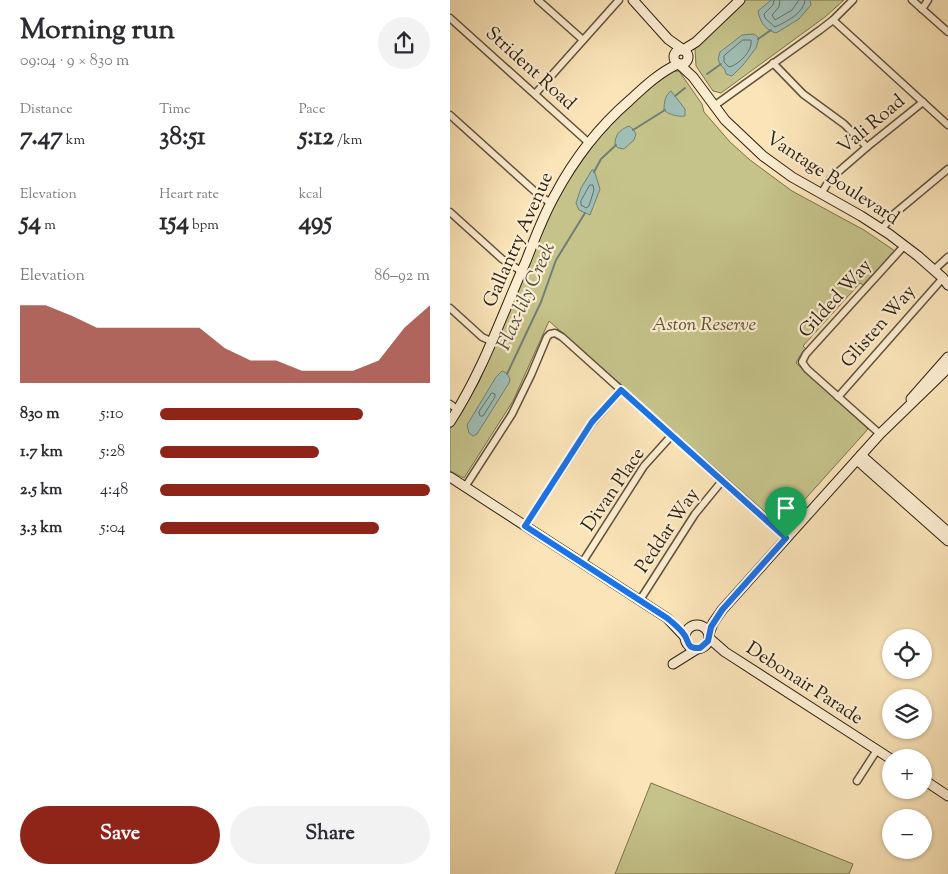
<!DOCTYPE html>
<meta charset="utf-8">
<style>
:root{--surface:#fff;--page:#f2f2f3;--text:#2b2b33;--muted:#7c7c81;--accent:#8f2418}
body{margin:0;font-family:"Sorts Mill Goudy",serif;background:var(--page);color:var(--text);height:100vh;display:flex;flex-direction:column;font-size:19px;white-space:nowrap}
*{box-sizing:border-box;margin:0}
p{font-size:16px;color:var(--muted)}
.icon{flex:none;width:28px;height:28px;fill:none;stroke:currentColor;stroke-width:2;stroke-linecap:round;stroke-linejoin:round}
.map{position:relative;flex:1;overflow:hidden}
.sheet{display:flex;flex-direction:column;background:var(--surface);width:450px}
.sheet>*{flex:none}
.controls{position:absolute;left:432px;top:629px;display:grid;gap:10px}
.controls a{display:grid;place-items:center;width:50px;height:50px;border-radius:50%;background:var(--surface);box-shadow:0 1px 4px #0004;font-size:25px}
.pin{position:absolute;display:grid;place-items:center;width:42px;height:42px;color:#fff;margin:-51px -21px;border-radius:50% 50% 50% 0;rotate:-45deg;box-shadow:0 0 5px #0007}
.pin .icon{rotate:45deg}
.round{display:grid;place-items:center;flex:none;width:52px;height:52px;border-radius:26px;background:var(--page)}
.headline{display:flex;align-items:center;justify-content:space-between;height:85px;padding:0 20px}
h1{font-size:28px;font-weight:700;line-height:38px}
.stats{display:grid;grid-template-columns:repeat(3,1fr);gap:8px;height:85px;padding:5px 20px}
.stats div{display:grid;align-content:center}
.stats b{font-size:25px;font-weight:700}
.stats small{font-size:14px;font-weight:400}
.stats p{font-size:14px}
.chart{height:140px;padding:10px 20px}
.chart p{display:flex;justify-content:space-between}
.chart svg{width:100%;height:90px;margin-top:5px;fill:var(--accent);opacity:.7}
.button{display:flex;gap:10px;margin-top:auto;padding:10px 20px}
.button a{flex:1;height:58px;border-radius:30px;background:var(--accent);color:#fff;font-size:20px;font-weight:700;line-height:58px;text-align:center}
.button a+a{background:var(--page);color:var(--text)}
ul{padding:0 20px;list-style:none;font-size:16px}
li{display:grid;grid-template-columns:80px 60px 1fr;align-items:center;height:38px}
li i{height:12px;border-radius:6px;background:var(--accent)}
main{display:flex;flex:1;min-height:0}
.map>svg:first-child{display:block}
.green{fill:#c5c28a;stroke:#79724e}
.water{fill:#9fbeb6;stroke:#718075}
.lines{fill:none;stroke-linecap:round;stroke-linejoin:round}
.shore{stroke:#667064;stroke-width:1}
.stream{stroke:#718075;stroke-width:2}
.street-casing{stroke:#60523c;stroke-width:9}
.secondary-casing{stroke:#2d2213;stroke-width:11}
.street{stroke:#fcedd1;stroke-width:6}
.secondary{stroke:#fcedd1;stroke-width:9}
.route-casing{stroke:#fff;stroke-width:10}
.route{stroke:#1a73e8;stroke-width:6}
.labels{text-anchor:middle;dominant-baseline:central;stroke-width:4.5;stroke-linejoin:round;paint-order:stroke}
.street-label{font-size:19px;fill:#2d2213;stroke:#fcedd1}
.park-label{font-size:19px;font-style:italic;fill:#5b5237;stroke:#fcedd1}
.water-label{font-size:20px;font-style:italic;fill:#4f5144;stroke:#fcedd1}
</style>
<main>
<section class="sheet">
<div class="headline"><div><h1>Morning run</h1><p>09:04 · 9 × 830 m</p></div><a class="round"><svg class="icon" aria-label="share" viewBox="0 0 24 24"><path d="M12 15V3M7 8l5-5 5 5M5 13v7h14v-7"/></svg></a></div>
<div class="stats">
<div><p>Distance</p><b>7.47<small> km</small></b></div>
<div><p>Time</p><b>38:51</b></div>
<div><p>Pace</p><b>5:12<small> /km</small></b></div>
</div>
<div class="stats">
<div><p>Elevation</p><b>54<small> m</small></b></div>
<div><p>Heart rate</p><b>154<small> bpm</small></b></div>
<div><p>kcal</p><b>495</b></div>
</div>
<div class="chart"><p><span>Elevation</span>86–92 m</p>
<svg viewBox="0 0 160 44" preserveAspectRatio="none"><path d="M0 44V6L10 6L20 11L30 17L40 17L50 17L60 17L70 17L80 27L90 33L100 33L110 38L120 38L130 38L140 33L150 17L160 6V44z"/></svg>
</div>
<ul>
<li><b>830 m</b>5:10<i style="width:75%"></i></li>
<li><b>1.7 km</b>5:28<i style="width:59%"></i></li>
<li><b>2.5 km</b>4:48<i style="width:100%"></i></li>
<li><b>3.3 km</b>5:04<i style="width:81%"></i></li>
</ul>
<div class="button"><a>Save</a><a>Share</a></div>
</section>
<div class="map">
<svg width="498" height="874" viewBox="0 0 498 874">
<rect width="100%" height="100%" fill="#fae4b8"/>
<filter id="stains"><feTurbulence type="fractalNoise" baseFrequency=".004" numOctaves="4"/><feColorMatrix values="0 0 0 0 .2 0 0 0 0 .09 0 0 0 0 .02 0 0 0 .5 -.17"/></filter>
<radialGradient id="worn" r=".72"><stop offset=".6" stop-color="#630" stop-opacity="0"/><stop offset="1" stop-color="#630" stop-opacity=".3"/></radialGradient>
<!-- green -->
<g class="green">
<polygon points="294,0 394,0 375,17 271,93 263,91 246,66 245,48"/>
<polygon points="222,71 229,71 252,104 254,112 280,142 300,160 342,191 414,230 445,251 413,285 410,283 353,346 356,349 349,357 346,363 418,429 331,526 99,321 63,401 14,478 0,471 0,429 29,382 102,209 116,184 142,147 170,112"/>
<polygon points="201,783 403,864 399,874 165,874"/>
</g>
<!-- water -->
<g class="water">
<path d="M321,0H360L361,5L349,19L326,33C315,30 310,22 308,11Z"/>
<polygon points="304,34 309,38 306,48 293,65 282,76 276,74 275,70 270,64 268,59 270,52 292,35"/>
<path d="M221,91L235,109V116C229,117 219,115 214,110C214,103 215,95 221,91Z"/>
<path d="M179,126L183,129L186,134L184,140L174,149L168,148L165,145C165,135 169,130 179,126Z"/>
<polygon points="142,170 144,170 150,189 140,215 129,210 126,203 131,188"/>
<polygon points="52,371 57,373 60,379 59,383 27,434 23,436 19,433 17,425 46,377"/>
</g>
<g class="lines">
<!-- shore -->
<g class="shore">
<path d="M324,0L323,5L314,14L315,18L325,27C336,22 354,13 355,0"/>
<polyline points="330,0 329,7 322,15 325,20 342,10 349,0"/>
<path d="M293,40H301C303,50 289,65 279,67L274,62V56Z"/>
<polygon points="140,185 143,185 144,190 139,206 136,208 131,205 131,201"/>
<polygon points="42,393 45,394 45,397 33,416 30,416 29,412"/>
</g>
<!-- stream -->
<g class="stream">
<polyline points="308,39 321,30"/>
<polyline points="257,74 271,64"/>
<polyline points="225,96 235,88"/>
<polyline points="183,130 215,110"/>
<polyline points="144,172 151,159 166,145"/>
<polyline points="57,374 91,302 106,260 135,213"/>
</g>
<!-- street casing -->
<g class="street-casing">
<g id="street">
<polyline points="88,0 133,40"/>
<polyline points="462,0 498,32"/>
<polyline points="472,9 478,0"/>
<polyline points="0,18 139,143"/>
<polyline points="383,20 498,125"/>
<polyline points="323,63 353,94 394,124 417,147"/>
<polyline points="85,94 169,0"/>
<polyline points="264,106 370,30 383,20 403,0"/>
<polyline points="0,115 90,196 101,203"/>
<polyline points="371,194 380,179 417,147 473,102"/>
<polyline points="0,212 52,259 71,271"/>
<polyline points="432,229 444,214 498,169"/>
<polyline points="484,270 498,257"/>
<polyline points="0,308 32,337 43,342"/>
<polyline points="388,397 493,278"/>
<polyline points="0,404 8,410"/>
<polyline points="430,434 357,369 352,362 356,354 454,246"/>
<polyline points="15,487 62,414 81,375 97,337 100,334 105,333 112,337 336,538"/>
<polyline points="75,526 142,423 171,390"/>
<polyline points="132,563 194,466 222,435"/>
<polyline points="190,600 245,514 272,481"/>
<polyline points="407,781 427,750"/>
</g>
</g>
<!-- secondary casing -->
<g class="secondary-casing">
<g id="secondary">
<polyline points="183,0 218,39 232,49"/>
<circle cx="231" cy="57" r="7"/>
<polyline points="233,50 246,42 290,0"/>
<polyline points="229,64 243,77 275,120 313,156 342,177 411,216 439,234 468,256 493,278 498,285"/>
<polyline points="461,399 498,357"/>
<path d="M0,422C33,371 52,315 76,261C85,238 93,216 105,195C124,159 150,126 180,100C195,86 210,72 228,64"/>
<polyline points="411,455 498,532"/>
<polyline points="407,460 498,541"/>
<polyline points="0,477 217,618 235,637"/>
<circle cx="247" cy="637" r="12"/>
<polyline points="259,634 263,623 272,610 430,434 498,368"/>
<polyline points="259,638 275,652 441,759"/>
<polyline points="223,664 247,649"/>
<polyline points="474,780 498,796"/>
</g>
</g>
<!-- street -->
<use href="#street" class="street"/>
<!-- secondary -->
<use href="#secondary" class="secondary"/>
</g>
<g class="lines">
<!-- route casing -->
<g class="route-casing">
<path id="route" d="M171,390L336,538L272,610L261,627L258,641L250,648C235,649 240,641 233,633C228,627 222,622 217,618L75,526L142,422Z"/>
</g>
<!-- route -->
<use href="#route" class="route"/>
</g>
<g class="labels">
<!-- street labels -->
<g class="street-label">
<text transform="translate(80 69) rotate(42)">Strident Road</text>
<text transform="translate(422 125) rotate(-40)">Vali Road</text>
<text transform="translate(382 179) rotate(33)">Vantage Boulevard</text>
<text transform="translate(69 240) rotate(-66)">Gallantry Avenue</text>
<text transform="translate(386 299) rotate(-48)">Gilded Way</text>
<text transform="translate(429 327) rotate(-49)">Glisten Way</text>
<text transform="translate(164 490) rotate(-56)">Divan Place</text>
<text transform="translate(218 531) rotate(-56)">Peddar Way</text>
<text transform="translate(354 684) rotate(33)">Debonair Parade</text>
</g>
<!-- park labels -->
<g class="park-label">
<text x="254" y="325">Aston Reserve</text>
</g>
<!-- water labels -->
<g class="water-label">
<text transform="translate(77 297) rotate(-66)">Flax-lily Creek</text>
</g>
</g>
<rect width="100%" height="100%" filter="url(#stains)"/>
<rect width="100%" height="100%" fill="url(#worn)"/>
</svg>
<div class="controls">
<a><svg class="icon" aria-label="locate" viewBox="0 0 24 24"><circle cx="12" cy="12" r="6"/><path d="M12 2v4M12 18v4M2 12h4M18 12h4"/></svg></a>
<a><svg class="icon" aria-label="layers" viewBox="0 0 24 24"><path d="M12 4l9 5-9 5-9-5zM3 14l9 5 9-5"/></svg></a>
<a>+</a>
<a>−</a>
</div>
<div class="pin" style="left:336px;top:538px;background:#1e9e55"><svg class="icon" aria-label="arrive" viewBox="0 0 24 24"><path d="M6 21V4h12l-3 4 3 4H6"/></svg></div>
</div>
</main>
